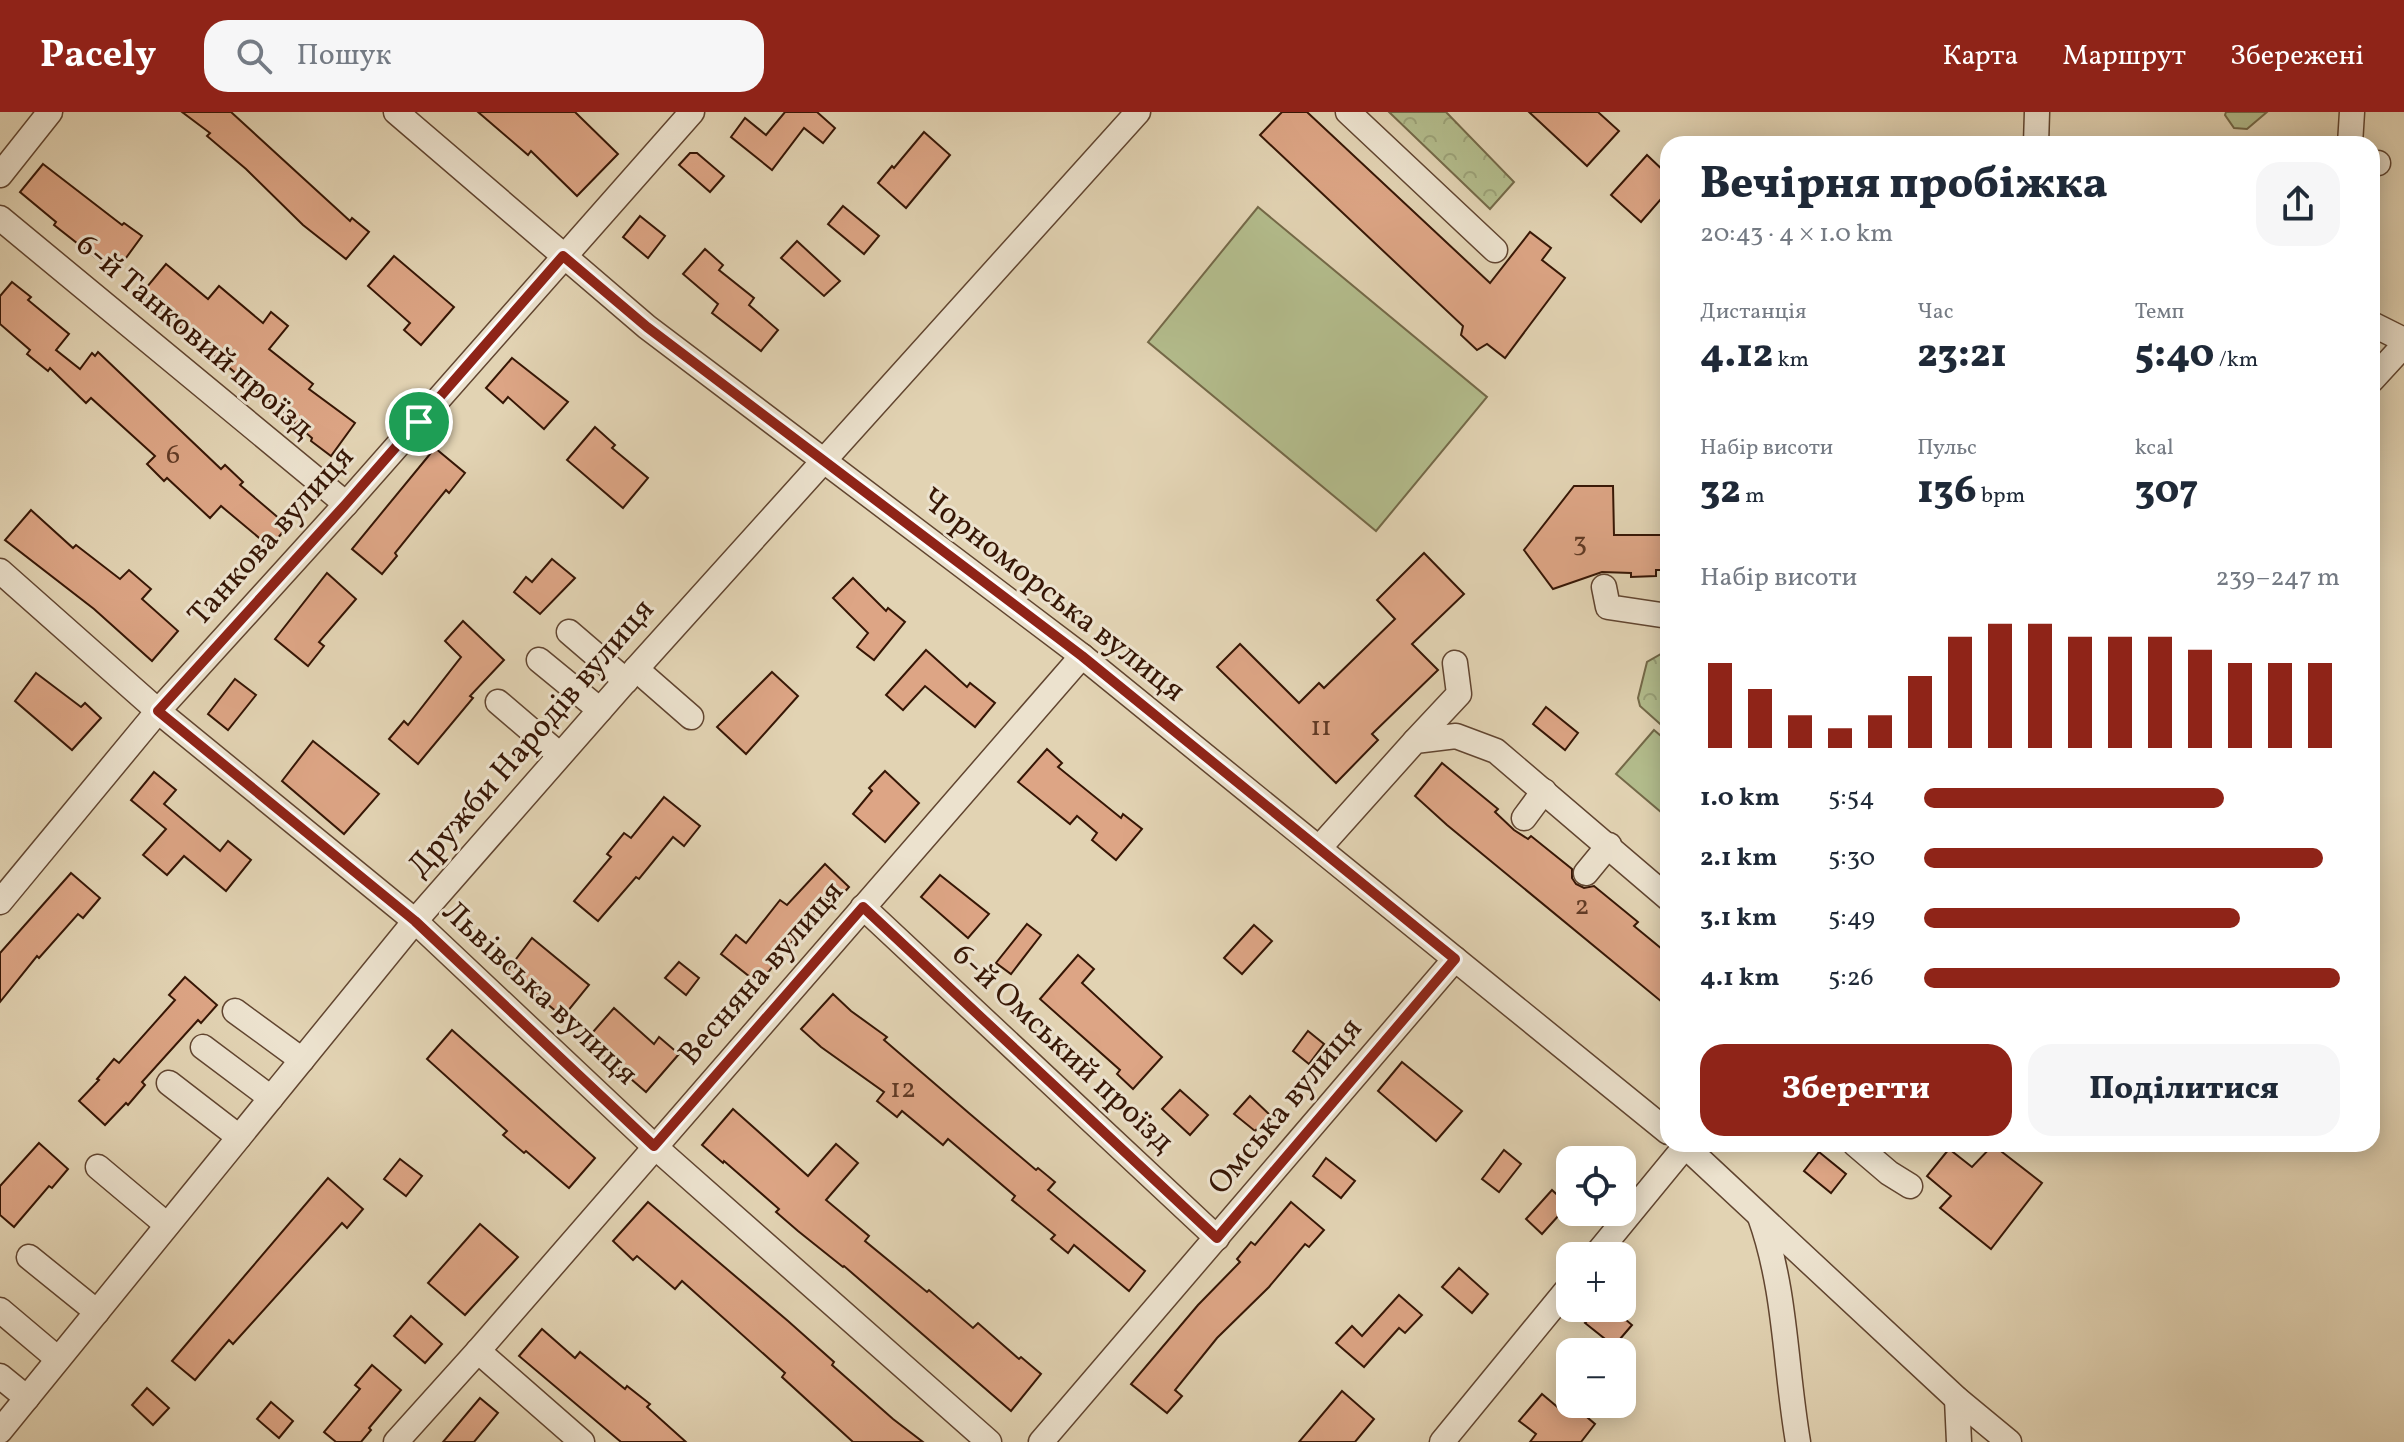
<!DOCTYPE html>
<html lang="uk">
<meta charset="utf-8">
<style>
:root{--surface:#fff;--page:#f6f6f7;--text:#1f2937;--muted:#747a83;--accent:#8f2418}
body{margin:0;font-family:Vollkorn,serif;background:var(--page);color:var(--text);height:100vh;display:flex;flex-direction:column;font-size:30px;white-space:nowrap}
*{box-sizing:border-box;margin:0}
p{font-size:26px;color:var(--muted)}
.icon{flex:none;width:44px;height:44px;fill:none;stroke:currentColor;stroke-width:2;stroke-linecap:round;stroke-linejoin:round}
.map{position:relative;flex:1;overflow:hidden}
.details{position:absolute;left:1660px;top:24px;width:720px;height:1016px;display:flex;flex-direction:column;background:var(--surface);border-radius:24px;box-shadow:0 4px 20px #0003}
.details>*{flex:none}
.tools{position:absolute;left:1556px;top:1034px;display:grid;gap:16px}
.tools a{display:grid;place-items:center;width:80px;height:80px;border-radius:16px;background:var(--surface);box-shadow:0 4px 20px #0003;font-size:40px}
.pin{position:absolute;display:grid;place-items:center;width:68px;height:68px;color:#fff;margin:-34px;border:4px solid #fff;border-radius:50%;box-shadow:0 2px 8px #0007}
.round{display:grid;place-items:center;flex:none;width:84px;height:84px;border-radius:24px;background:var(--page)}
.summary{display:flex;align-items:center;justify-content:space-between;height:136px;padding:0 40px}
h1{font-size:44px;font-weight:800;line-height:60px}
.stats{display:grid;grid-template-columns:repeat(3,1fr);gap:12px;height:136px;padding:8px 40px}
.stats div{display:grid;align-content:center}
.stats b{font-size:40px;font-weight:800}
.stats small{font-size:22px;font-weight:400}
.stats p{font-size:22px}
.chart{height:224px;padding:16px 40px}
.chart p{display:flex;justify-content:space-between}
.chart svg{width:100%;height:144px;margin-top:8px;stroke:var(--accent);stroke-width:6}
.button{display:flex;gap:16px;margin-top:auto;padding:16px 40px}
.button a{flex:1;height:92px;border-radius:24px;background:var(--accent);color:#fff;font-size:32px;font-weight:800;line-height:92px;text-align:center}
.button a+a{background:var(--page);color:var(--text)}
ul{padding:0 40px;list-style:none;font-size:26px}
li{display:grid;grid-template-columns:128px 96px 1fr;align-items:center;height:60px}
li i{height:20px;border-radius:10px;background:var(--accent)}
header{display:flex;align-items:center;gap:48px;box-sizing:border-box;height:112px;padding:0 40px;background:var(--accent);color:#fff}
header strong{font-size:38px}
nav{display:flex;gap:44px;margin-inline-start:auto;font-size:28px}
.search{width:560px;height:72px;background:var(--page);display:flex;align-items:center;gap:20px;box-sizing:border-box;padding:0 28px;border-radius:24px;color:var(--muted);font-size:30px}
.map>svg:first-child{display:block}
.grass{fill:#b3bc8c;stroke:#746948;stroke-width:2}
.park{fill:url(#park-crowns);stroke:#746948;stroke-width:2}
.building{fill:#dda585;stroke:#361605;stroke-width:2}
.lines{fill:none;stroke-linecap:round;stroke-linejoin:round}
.minor-casing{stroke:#614530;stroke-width:27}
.minor{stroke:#ece2ce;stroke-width:24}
.route-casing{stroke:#fff;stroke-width:16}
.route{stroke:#8f2418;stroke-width:10}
.labels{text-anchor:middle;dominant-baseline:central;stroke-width:6;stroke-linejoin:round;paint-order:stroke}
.number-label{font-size:28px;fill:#603a25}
.street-label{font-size:32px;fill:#361605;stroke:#ece2ce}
</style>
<header>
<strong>Pacely</strong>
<div class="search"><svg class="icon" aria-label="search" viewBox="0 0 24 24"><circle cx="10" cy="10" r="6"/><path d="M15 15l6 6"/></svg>Пошук</div>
<nav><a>Карта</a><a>Маршрут</a><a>Збережені</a></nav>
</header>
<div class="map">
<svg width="2404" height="1330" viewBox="0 0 2404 1330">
<defs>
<pattern id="park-crowns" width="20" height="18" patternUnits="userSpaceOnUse" patternTransform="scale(2)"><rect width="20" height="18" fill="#b3bc8c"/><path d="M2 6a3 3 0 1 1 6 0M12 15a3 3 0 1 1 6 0" fill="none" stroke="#9ba177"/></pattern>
</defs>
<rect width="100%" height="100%" fill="#e2d3b3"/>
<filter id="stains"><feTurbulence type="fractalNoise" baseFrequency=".0025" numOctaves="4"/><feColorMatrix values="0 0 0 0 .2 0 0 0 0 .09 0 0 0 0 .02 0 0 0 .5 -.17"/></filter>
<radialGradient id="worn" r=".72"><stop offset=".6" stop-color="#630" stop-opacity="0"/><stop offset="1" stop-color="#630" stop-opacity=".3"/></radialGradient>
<!-- grass -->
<g class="grass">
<polygon points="2226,0 2267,0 2247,17 2234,16 2225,3"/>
<polygon points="1258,95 1487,285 1376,419 1148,230"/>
<polygon points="1654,618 1668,630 1668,706 1616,662"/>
</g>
<!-- park -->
<g class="park">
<polygon points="1389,0 1446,0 1514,70 1490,97"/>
<polygon points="1668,538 1668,619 1640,594 1638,586 1647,550"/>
</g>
<!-- building -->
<g class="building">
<polygon points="182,0 231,0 350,109 352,106 369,120 346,147 303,113 246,57 207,24 210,21"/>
<polygon points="478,0 575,0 618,42 577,84 531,39 528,43"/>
<polygon points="785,0 817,0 835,16 823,31 804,16 772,58 731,25 745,6 766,23"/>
<polygon points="1282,0 1307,0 1490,171 1530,120 1551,136 1542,148 1565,166 1505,246 1487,232 1477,238 1461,223 1463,214 1260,23"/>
<polygon points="1529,0 1598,0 1619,19 1587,54"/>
<polygon points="924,20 950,43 906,96 878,71 892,54 894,56"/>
<polygon points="690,41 697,41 724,64 710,80 679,53"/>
<polygon points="1647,43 1668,63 1668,79 1641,110 1611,83"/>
<polygon points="43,52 122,113 124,111 142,124 115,161 54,113 56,110 20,80"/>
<polygon points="843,94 879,124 864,142 828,112"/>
<polygon points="640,104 665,124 648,146 623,125"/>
<polygon points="797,129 840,169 824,184 781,146"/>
<polygon points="705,137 723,153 719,158 754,186 749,193 778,218 761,239 712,201 718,192 683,162"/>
<polygon points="394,144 454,195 421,233 404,218 410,211 368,174"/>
<polygon points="166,152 208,187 219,174 263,211 271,200 288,214 269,237 313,272 309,277 355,311 331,344 311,329 312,326 269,289 141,182"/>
<polygon points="12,170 31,185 28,188 69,222 56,238 80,257 92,241 95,244 98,240 221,357 225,353 243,370 240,373 288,414 270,435 221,394 210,406 167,366 164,369 147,352 155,344 91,286 86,291 50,256 48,259 27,242 30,238 0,212 0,184"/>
<polygon points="512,246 568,290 544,317 508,285 503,291 486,276"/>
<polygon points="595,315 615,333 612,336 648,366 623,396 567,348"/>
<polygon points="435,336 465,361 449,381 446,378 395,441 397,444 382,462 352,437"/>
<polygon points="1574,374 1613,374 1614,423 1668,423 1668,458 1656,458 1656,464 1631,465 1631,461 1602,460 1553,477 1524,438"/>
<polygon points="31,398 73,436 76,433 120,467 129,458 151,477 142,487 178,519 152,549 94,497 5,428"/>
<polygon points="1424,441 1464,482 1412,532 1438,558 1372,622 1378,628 1336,671 1217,555 1240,532 1299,591 1319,571 1324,576 1395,507 1377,488"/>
<polygon points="552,447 575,466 540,502 514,480 526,465 532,470"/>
<polygon points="327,461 356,487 319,530 324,534 308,554 275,527"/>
<polygon points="853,466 886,499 888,496 905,510 874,548 857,535 868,521 833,486"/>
<polygon points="463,509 504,548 470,584 473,586 418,652 389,627 404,609 408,613 461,545 445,529"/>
<polygon points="926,538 967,575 970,571 995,591 975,615 925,574 903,598 886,583"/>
<polygon points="772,560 798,584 746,642 717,615"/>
<polygon points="36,561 81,595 85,591 101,606 72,638 15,589"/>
<polygon points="235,567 256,583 228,618 208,602"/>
<polygon points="1546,595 1578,621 1565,638 1533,612"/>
<polygon points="313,629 379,682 344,722 282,669"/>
<polygon points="1047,637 1062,651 1058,655 1121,706 1123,702 1142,717 1116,748 1092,728 1097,721 1077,704 1070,712 1018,670"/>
<polygon points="1442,651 1498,697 1495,700 1514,718 1528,727 1531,724 1572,757 1572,766 1576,772 1584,776 1594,774 1638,810 1634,814 1668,842 1668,895 1447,713 1415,684"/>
<polygon points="885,659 919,691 885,730 853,702 872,679 869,676"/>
<polygon points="154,660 176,678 164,692 220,739 228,729 251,748 226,779 184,744 167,763 143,743 166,717 131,688"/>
<polygon points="664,685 700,714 684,734 673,725 639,767 636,765 598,809 574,789 611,745 607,742 624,721 631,726"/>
<polygon points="825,752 849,775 833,793 826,787 759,872 721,842 736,823 746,831 780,788 787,793"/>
<polygon points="71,761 100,786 83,806 78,802 39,846 37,844 0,890 0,841"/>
<polygon points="940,763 989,802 968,826 921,785"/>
<polygon points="1027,812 1041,823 1011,862 996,851"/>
<polygon points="1254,813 1272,829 1242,862 1224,846"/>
<polygon points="532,826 589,873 563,905 507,859"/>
<polygon points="1078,843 1094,857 1082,871 1162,945 1133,977 1117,962 1120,958 1040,887"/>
<polygon points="679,850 699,866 686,883 665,866"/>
<polygon points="185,865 217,893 201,911 198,908 142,970 145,973 128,993 126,991 105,1013 79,989 99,968 97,967 114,947 119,951 175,888 169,883"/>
<polygon points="833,882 851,899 887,925 884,928 970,1002 1036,1058 1038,1056 1055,1070 1048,1078 1145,1159 1129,1179 1074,1133 1068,1141 1051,1127 1055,1123 1012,1088 1015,1084 948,1027 943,1033 902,999 897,1005 877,989 884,980 821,935 801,917"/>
<polygon points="614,896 654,932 659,925 679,942 646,980 586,928"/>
<polygon points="452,918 595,1046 569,1076 526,1039 524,1041 503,1023 507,1019 427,947"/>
<polygon points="1308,919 1324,932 1309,952 1293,939"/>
<polygon points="1402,950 1462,999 1436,1029 1378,979"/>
<polygon points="1180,978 1208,1003 1190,1023 1162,997"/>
<polygon points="1250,984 1270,1003 1255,1019 1234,1002"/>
<polygon points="733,997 808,1064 836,1032 858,1051 826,1088 869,1124 865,1129 927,1180 929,1178 973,1216 978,1211 1019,1247 1021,1245 1041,1262 1011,1299 844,1154 843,1155 798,1119 776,1100 779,1097 724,1049 723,1051 702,1033"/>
<polygon points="39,1031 68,1057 52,1076 49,1074 14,1115 0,1103 0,1074"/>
<polygon points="1993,1033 2042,1071 1991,1137 1940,1096 1951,1084 1927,1064 1949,1037 1972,1055"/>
<polygon points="1504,1038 1521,1052 1499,1080 1482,1067"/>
<polygon points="1819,1040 1846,1062 1831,1081 1804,1059"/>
<polygon points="1326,1046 1355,1069 1341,1086 1313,1064"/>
<polygon points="400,1047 422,1064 406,1084 384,1067"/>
<polygon points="328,1066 363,1097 347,1116 342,1111 233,1232 229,1228 195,1268 172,1249"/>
<polygon points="1552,1078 1568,1093 1542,1122 1526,1107"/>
<polygon points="648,1090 788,1209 834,1250 832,1253 893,1307 923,1330 853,1330 782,1265 785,1261 682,1169 675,1177 637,1144 633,1148 613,1129"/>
<polygon points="1291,1090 1324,1118 1309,1135 1305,1132 1269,1175 1217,1226 1175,1278 1182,1284 1167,1301 1131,1272 1198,1193 1240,1150 1237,1147 1251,1130 1255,1133"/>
<polygon points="480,1112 518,1145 465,1203 428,1171"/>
<polygon points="1459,1156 1488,1182 1472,1201 1442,1175"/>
<polygon points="1399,1183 1422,1203 1405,1221 1399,1216 1364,1255 1336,1231 1352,1214 1362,1224"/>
<polygon points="1600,1196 1612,1196 1632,1213 1614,1234 1585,1211"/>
<polygon points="411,1204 442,1232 425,1251 394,1224"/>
<polygon points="542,1217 575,1246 580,1240 625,1277 627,1274 650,1292 647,1295 686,1330 621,1330 519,1244"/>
<polygon points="372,1253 401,1278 369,1316 371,1318 361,1330 336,1330 324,1320 360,1277 355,1273"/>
<polygon points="147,1276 169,1296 153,1313 132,1293"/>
<polygon points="1342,1279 1374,1307 1355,1330 1299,1330"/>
<polygon points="1542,1282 1561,1298 1568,1289 1595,1312 1581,1330 1530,1330 1536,1322 1519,1309"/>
<polygon points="480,1286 498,1301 474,1330 443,1330"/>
<polygon points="271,1290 293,1309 279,1326 257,1307"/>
</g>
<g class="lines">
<!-- minor casing -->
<g class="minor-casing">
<g id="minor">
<polyline points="396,0 647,215 1082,544 1668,1020"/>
<polyline points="1348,0 1495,138"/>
<polyline points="2036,32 2037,0"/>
<polyline points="2350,32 2352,0"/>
<polyline points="2372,51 2378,51"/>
<polyline points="0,63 50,0"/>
<polyline points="0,106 346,392"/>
<polyline points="2372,212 2404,228"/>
<polyline points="2372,268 2404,233"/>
<polyline points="0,459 158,599 415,809 654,1034 989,1330"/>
<polyline points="1604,475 1608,495 1668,504"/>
<polyline points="569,520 626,569"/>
<polyline points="539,548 600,598"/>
<polyline points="636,557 691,605"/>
<polyline points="498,590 560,643"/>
<polyline points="1415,629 1459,582 1455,551"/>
<polyline points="1524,706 1544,679"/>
<polyline points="1320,735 1415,629 1456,624 1496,639 1668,786"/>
<polyline points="1586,761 1609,733"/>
<polyline points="0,790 158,599 346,392 692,0"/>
<polyline points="863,795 1217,1126"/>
<polyline points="235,899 302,948"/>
<polyline points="203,935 271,986"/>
<polyline points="169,971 239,1025"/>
<polyline points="1683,1032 1957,1287 2009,1330"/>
<polyline points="1855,1032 1889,1061 1910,1074"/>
<polyline points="98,1055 167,1113"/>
<path d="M1760,1105C1786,1177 1785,1254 1798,1330"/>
<polyline points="1595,1144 1687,1032"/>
<polyline points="29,1145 97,1200"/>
<polyline points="0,1198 58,1247"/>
<polyline points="478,1239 582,1330"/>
<polyline points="0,1264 27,1286"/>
<polyline points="1957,1287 1959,1330"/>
<polyline points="0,1319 415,809 636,557 1138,0"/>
<polyline points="396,1330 478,1239 1082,544"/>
<polyline points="1041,1330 1455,847"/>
<polyline points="1442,1330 1570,1174"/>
</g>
</g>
<!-- minor -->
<use href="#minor" class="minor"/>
</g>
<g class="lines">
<!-- route casing -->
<g class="route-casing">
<polygon id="route" points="563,144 647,215 1082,544 1455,847 1217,1126 863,795 654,1034 415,809 158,599 346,392"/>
</g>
<!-- route -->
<use href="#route" class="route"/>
</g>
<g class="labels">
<!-- number labels -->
<g class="number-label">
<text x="173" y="343">6</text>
<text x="1580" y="431">3</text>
<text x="1321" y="615">11</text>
<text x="1582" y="794">2</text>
<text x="903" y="977">12</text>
</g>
<!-- street labels -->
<g class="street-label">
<text transform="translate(194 225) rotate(40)">6-й Танковий проїзд</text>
<text transform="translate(272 425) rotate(-48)">Танкова вулиця</text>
<text transform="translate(1052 484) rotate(38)">Чорноморська вулиця</text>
<text transform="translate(532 627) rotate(-49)">Дружби Народів вулиця</text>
<text transform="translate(762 862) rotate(-49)">Весняна вулиця</text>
<text transform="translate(539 882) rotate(43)">Львівська вулиця</text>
<text transform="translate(1062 937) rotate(43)">6-й Омський проїзд</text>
<text transform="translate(1286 995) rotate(-50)">Омська вулиця</text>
</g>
</g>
<rect width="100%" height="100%" filter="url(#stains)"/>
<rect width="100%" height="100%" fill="url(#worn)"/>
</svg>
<div class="tools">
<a><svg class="icon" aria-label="locate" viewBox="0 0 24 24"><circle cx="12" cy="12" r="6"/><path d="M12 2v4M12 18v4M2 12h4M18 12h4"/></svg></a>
<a>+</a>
<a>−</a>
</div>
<div class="pin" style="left:419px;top:310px;background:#1e9e55"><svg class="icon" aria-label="arrive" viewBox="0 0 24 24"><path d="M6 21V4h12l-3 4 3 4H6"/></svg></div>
<section class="details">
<div class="summary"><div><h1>Вечірня пробіжка</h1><p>20:43 · 4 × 1.0 km</p></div><a class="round"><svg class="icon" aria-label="share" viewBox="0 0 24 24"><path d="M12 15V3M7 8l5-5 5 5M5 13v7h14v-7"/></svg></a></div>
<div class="stats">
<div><p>Дистанція</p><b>4.12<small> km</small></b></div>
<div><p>Час</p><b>23:21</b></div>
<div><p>Темп</p><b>5:40<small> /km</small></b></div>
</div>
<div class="stats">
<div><p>Набір висоти</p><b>32<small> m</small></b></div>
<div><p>Пульс</p><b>136<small> bpm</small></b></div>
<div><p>kcal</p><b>307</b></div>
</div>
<div class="chart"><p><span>Набір висоти</span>239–247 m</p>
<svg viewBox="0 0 160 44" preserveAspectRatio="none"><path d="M5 44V18M15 44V26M25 44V34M35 44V38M45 44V34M55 44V22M65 44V10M75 44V6M85 44V6M95 44V10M105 44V10M115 44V10M125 44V14M135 44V18M145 44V18M155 44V18"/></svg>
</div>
<ul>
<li><b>1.0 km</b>5:54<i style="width:72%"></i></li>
<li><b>2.1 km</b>5:30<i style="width:96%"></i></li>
<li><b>3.1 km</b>5:49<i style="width:76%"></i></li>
<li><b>4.1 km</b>5:26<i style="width:100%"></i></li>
</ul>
<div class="button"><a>Зберегти</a><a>Поділитися</a></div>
</section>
</div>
